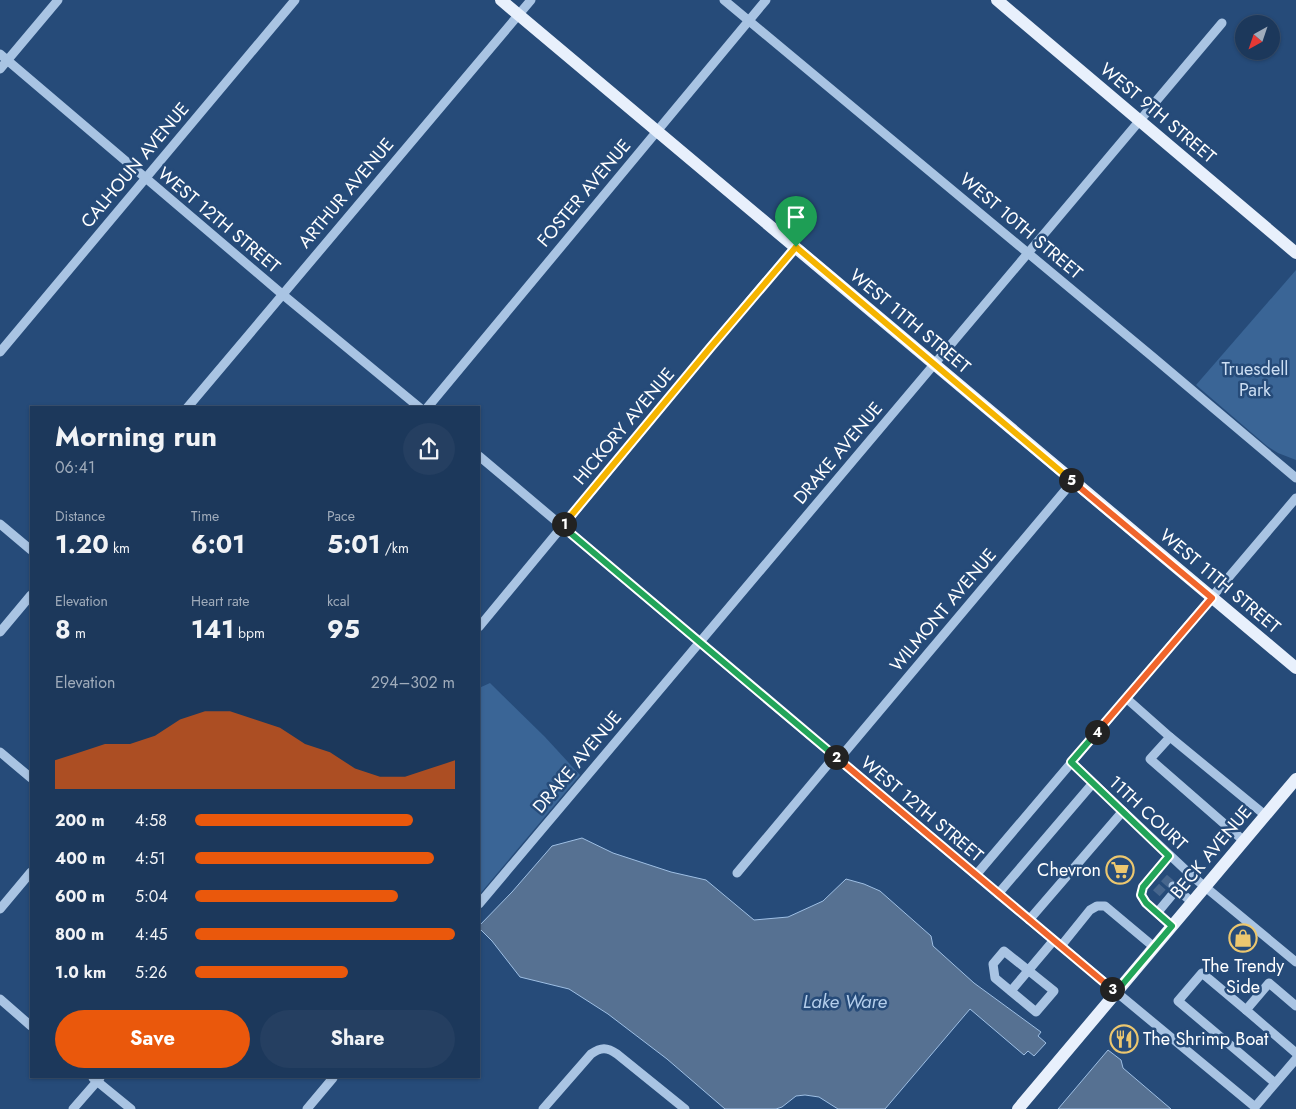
<!DOCTYPE html>
<meta charset="utf-8">
<style>
:root{--surface:#1c385b;--page:#253f61;--text:#f1f3f6;--muted:#a0acbb;--line:#3a5271;--accent:#ea580c}
body{margin:0;font-family:Jost,sans-serif;background:var(--page);color:var(--text);height:100vh;display:flex;flex-direction:column;font-size:19px;white-space:nowrap}
*{box-sizing:border-box;margin:0}
p{font-size:16px;color:var(--muted)}
.icon{flex:none;width:28px;height:28px;fill:none;stroke:currentColor;stroke-width:2;stroke-linecap:round;stroke-linejoin:round}
.map{position:relative;flex:1;overflow:hidden}
.sheet{position:absolute;left:30px;top:406px;width:450px;height:672px;display:flex;flex-direction:column;background:var(--surface);border-radius:0px;box-shadow:0 1px 4px #0004,0 0 0 1px var(--line)}
.sheet>*{flex:none}
.needle{width:32px;rotate:220deg}
.fabs{position:absolute;left:1235px;top:15px;display:grid;gap:10px}
.fabs a{display:grid;place-items:center;width:45px;height:45px;border-radius:50%;background:var(--surface);box-shadow:0 1px 4px #0004,0 0 0 1px var(--line);font-size:25px}
.pin{position:absolute;display:grid;place-items:center;width:42px;height:42px;color:#fff;margin:-51px -21px;border-radius:50% 50% 50% 0;rotate:-45deg;box-shadow:0 0 5px #0007}
.pin .icon{rotate:45deg}
.km{position:absolute;width:25px;height:25px;margin:-12px;border-radius:50%;background:#222;color:#fff;font-size:14px;line-height:25px;text-align:center}
.round{display:grid;place-items:center;flex:none;width:52px;height:52px;border-radius:26px;background:var(--page)}
.overview{display:flex;align-items:center;justify-content:space-between;height:85px;padding:0 25px}
h1{font-size:28px;font-weight:700;line-height:38px}
.metrics{display:grid;grid-template-columns:repeat(3,1fr);gap:8px;height:85px;padding:5px 25px}
.metrics div{display:grid;align-content:center}
.metrics b{font-size:25px;font-weight:700}
.metrics small{font-size:14px;font-weight:400}
.metrics p{font-size:14px}
.chart{height:140px;padding:10px 25px}
.chart p{display:flex;justify-content:space-between}
.chart svg{width:100%;height:90px;margin-top:5px;fill:var(--accent);opacity:.7}
.primary-button{display:flex;gap:10px;margin-top:auto;padding:10px 25px}
.primary-button a{flex:1;height:58px;border-radius:30px;background:var(--accent);color:#fff;font-size:20px;font-weight:700;line-height:58px;text-align:center}
.primary-button a+a{background:var(--page);color:var(--text)}
ul{padding:0 25px;list-style:none;font-size:16px}
li{display:grid;grid-template-columns:80px 60px 1fr;align-items:center;height:38px}
li i{height:12px;border-radius:6px;background:var(--accent)}
.map>svg:first-child{display:block}
.green{fill:#3a6596}
.water{fill:#567192;stroke:#9ebfe4}
.lines{fill:none;stroke-linecap:round;stroke-linejoin:round}
.minor-tunnel{stroke:#47668d;stroke-width:9;stroke-dasharray:9 4.5;stroke-linecap:butt}
.minor{stroke:#a9c4e3;stroke-width:9}
.major{stroke:#e8f0fc;stroke-width:12}
.split-1-casing{stroke:#fff;stroke-width:10}
.split-2-casing{stroke:#fff;stroke-width:10}
.split-3-casing{stroke:#fff;stroke-width:10}
.split-4-casing{stroke:#fff;stroke-width:10}
.split-5-casing{stroke:#fff;stroke-width:10}
.split-6-casing{stroke:#fff;stroke-width:10}
.split-1{stroke:#f5b400;stroke-width:6}
.split-2{stroke:#22a559;stroke-width:6}
.split-3{stroke:#f0652b;stroke-width:6}
.split-4{stroke:#22a559;stroke-width:6}
.split-5{stroke:#f0652b;stroke-width:6}
.split-6{stroke:#f5b400;stroke-width:6}
.labels{text-anchor:middle;dominant-baseline:central;stroke-width:5;stroke-linejoin:round;paint-order:stroke}
.street-label{font-size:18px;fill:#fff;stroke:#264b79}
.park-label{font-size:18px;fill:#ccdef3;stroke:#264b79}
.poi-label{font-size:18px;fill:#fff;stroke:#264b79;text-anchor:end}
.water-label{font-size:19px;font-style:italic;fill:#b4ceeb;stroke:#264b79}
</style>
<div class="map">
<svg width="1296" height="1109" viewBox="0 0 1296 1109">
<rect width="100%" height="100%" fill="#264b79"/>
<!-- green -->
<g class="green">
<polygon points="1296,270 1296,460 1278,453 1267,446 1196,385"/>
<polygon points="490,683 545,737 580,775 479,895 479,688"/>
</g>
<!-- water -->
<g class="water">
<polygon points="582,838 613,853 671,872 706,880 754,920 788,917 823,901 846,879 864,884 880,891 931,936 933,946 974,983 1041,1032 1038,1036 1046,1043 1034,1056 1028,1051 1024,1055 970,1009 885,1109 838,1109 819,1097 805,1095 796,1096 782,1107 776,1109 725,1109 667,1059 608,1014 569,989 520,977 492,941 479,928 479,926 512,892 552,846"/>
<polygon points="1108,1050 1121,1060 1123,1068 1171,1109 1058,1109"/>
</g>
<g class="lines">
<!-- minor-tunnel -->
<g class="minor-tunnel">
<polyline points="1164,878 1173,886"/>
<polyline points="1156,887 1166,896"/>
</g>
<!-- minor -->
<g class="minor">
<polyline points="724,0 1154,358 1296,478"/>
<polyline points="0,54 282,294 420,408"/>
<polyline points="0,69 58,0"/>
<polyline points="0,352 295,0"/>
<polyline points="187,408 531,0"/>
<polyline points="427,408 766,0"/>
<polyline points="479,456 998,894 1255,1107 1296,1059"/>
<polyline points="0,524 31,550"/>
<polyline points="479,627 710,348 795,247"/>
<polyline points="0,632 31,595"/>
<polyline points="1126,698 1170,737 1150,759 1244,841"/>
<polyline points="1170,737 1265,815"/>
<polyline points="0,752 31,778"/>
<polyline points="839,759 1073,481"/>
<polyline points="1071,762 1192,876 1296,962"/>
<polyline points="1169,856 1143,887 1141,895 1146,903 1171,926"/>
<polyline points="737,873 835,756"/>
<polyline points="976,875 1296,498"/>
<polyline points="1173,886 1192,902"/>
<polyline points="998,894 1093,783"/>
<polyline points="479,904 1222,23"/>
<polyline points="0,909 31,872"/>
<polyline points="1157,913 1177,889"/>
<polyline points="1029,920 1123,811"/>
<polyline points="1061,946 1090,910 1097,906 1105,906 1154,947"/>
<polygon points="1004,951 1054,991 1036,1012 995,978 993,964"/>
<polyline points="1011,991 1054,940"/>
<polyline points="0,999 31,1026"/>
<polyline points="1296,1006 1269,983 1246,1010 1296,1053"/>
<polyline points="1246,1010 1202,973 1178,1001 1275,1083"/>
<polyline points="93,1078 131,1109"/>
<polyline points="73,1109 100,1078"/>
<polyline points="307,1109 333,1078"/>
<path d="M543,1109L591,1054C601,1047 607,1047 617,1054L685,1109"/>
</g>
<!-- major -->
<g class="major">
<polyline points="501,0 1296,668"/>
<polyline points="997,0 1296,253"/>
<polyline points="1018,1109 1296,779"/>
</g>
</g>
<g class="lines">
<!-- split-1 casing -->
<g class="split-1-casing">
<polyline id="split-1" points="564,524 710,348 796,247"/>
</g>
<!-- split-2 casing -->
<g class="split-2-casing">
<polyline id="split-2" points="564,524 562,526 836,757"/>
</g>
<!-- split-3 casing -->
<g class="split-3-casing">
<polyline id="split-3" points="836,757 1112,989"/>
</g>
<!-- split-4 casing -->
<g class="split-4-casing">
<polyline id="split-4" points="1097,732 1071,762 1169,856 1143,887 1141,895 1146,903 1172,926 1116,992 1112,989"/>
</g>
<!-- split-5 casing -->
<g class="split-5-casing">
<polyline id="split-5" points="1071,480 1212,598 1097,732"/>
</g>
<!-- split-6 casing -->
<g class="split-6-casing">
<polyline id="split-6" points="796,247 1071,480"/>
</g>
<!-- split-1 -->
<use href="#split-1" class="split-1"/>
<!-- split-2 -->
<use href="#split-2" class="split-2"/>
<!-- split-3 -->
<use href="#split-3" class="split-3"/>
<!-- split-4 -->
<use href="#split-4" class="split-4"/>
<!-- split-5 -->
<use href="#split-5" class="split-5"/>
<!-- split-6 -->
<use href="#split-6" class="split-6"/>
</g>
<!-- icons -->
<defs>
<g id="supermarket-ring" transform="scale(1.4375)"><circle r="9.5" fill="#264b79" stroke="#ecc76f" stroke-width="1.5"/><path d="M-6-5.5h2.5l.6 2H6L4.5 2H-2.5L-4.4-4H-6ZM-1.5 3.2a1.3 1.3 0 1 0 .1 0ZM3 3.2a1.3 1.3 0 1 0 .1 0Z" fill="#ecc76f"/></g>
<g id="shop-ring" transform="scale(1.4375)"><circle r="9.5" fill="#264b79" stroke="#ecc76f" stroke-width="1.5"/><path d="M-5-2.5h2.3a2.7 3.5 0 0 1 5.4 0H5L5.5 6h-11ZM-1.5-2.5h3a1.5 2.3 0 0 0-3 0Z" fill="#ecc76f"/></g>
<g id="restaurant-ring" transform="scale(1.4375)"><circle r="9.5" fill="#264b79" stroke="#ecc76f" stroke-width="1.5"/><path d="M-5-6h1v4h1v-4h1v4h1v-4h1v5L-1.5 .5V6h-2V.5L-5-1ZM5-6V6H3V1.5H1.5Q1.5-4 5-6Z" fill="#ecc76f"/></g>
</defs>
<g fill-rule="evenodd">
<use href="#supermarket-ring" x="1120" y="870"/>
<use href="#shop-ring" x="1243" y="938"/>
<use href="#restaurant-ring" x="1124" y="1039"/>
</g>
<g class="labels">
<!-- street labels -->
<g class="street-label">
<text transform="translate(1158 113) rotate(40)">WEST 9TH STREET</text>
<text transform="translate(135 165) rotate(-50)">CALHOUN AVENUE</text>
<text transform="translate(346 193) rotate(-50)">ARTHUR AVENUE</text>
<text transform="translate(584 193) rotate(-50)">FOSTER AVENUE</text>
<text transform="translate(219 220) rotate(40)">WEST 12TH STREET</text>
<text transform="translate(1021 226) rotate(40)">WEST 10TH STREET</text>
<text transform="translate(910 321) rotate(40)">WEST 11TH STREET</text>
<text transform="translate(624 426) rotate(-50)">HICKORY AVENUE</text>
<text transform="translate(838 453) rotate(-50)">DRAKE AVENUE</text>
<text transform="translate(1220 581) rotate(40)">WEST 11TH STREET</text>
<text transform="translate(943 610) rotate(-50)">WILMONT AVENUE</text>
<text transform="translate(577 762) rotate(-50)">DRAKE AVENUE</text>
<text transform="translate(922 809) rotate(40)">WEST 12TH STREET</text>
<text transform="translate(1148 813) rotate(43)">11TH COURT</text>
<text transform="translate(1211 852) rotate(-50)">BECK AVENUE</text>
</g>
<!-- park labels -->
<g class="park-label">
<text x="1255" y="369">Truesdell<tspan x="1255" dy="21">Park</tspan></text>
</g>
<!-- poi labels -->
<g class="poi-label">
<text x="1101" y="870">Chevron</text>
<text x="1243" y="966" text-anchor="middle">The Trendy<tspan x="1243" dy="21">Side</tspan></text>
<text x="1143" y="1039" text-anchor="start">The Shrimp Boat</text>
</g>
<!-- water labels -->
<g class="water-label">
<text x="845" y="1001">Lake Ware</text>
</g>
</g>
</svg>
<div class="fabs">
<a><svg class="needle" viewBox="-14 -14 28 28"><path d="M0-13l5 13h-10z" fill="#e53935"/><path d="M0 13l5-13h-10z" fill="#a0acbb"/></svg></a>
</div>
<div class="pin" style="left:796px;top:247px;background:#1e9e55"><svg class="icon" aria-label="arrive" viewBox="0 0 24 24"><path d="M6 21V4h12l-3 4 3 4H6"/></svg></div>
<b class="km" style="left:564px;top:524px">1</b>
<b class="km" style="left:836px;top:757px">2</b>
<b class="km" style="left:1112px;top:989px">3</b>
<b class="km" style="left:1097px;top:732px">4</b>
<b class="km" style="left:1071px;top:480px">5</b>
<section class="sheet">
<div class="overview"><div><h1>Morning run</h1><p>06:41</p></div><a class="round"><svg class="icon" aria-label="share" viewBox="0 0 24 24"><path d="M12 15V3M7 8l5-5 5 5M5 13v7h14v-7"/></svg></a></div>
<div class="metrics">
<div><p>Distance</p><b>1.20<small> km</small></b></div>
<div><p>Time</p><b>6:01</b></div>
<div><p>Pace</p><b>5:01<small> /km</small></b></div>
</div>
<div class="metrics">
<div><p>Elevation</p><b>8<small> m</small></b></div>
<div><p>Heart rate</p><b>141<small> bpm</small></b></div>
<div><p>kcal</p><b>95</b></div>
</div>
<div class="chart"><p><span>Elevation</span>294–302 m</p>
<svg viewBox="0 0 160 44" preserveAspectRatio="none"><path d="M0 44V30L10 26L20 22L30 22L40 18L50 10L60 6L70 6L80 10L90 14L100 22L110 26L120 34L130 38L140 38L150 34L160 30V44z"/></svg>
</div>
<ul>
<li><b>200 m</b>4:58<i style="width:84%"></i></li>
<li><b>400 m</b>4:51<i style="width:92%"></i></li>
<li><b>600 m</b>5:04<i style="width:78%"></i></li>
<li><b>800 m</b>4:45<i style="width:100%"></i></li>
<li><b>1.0 km</b>5:26<i style="width:59%"></i></li>
</ul>
<div class="primary-button"><a>Save</a><a>Share</a></div>
</section>
</div>
